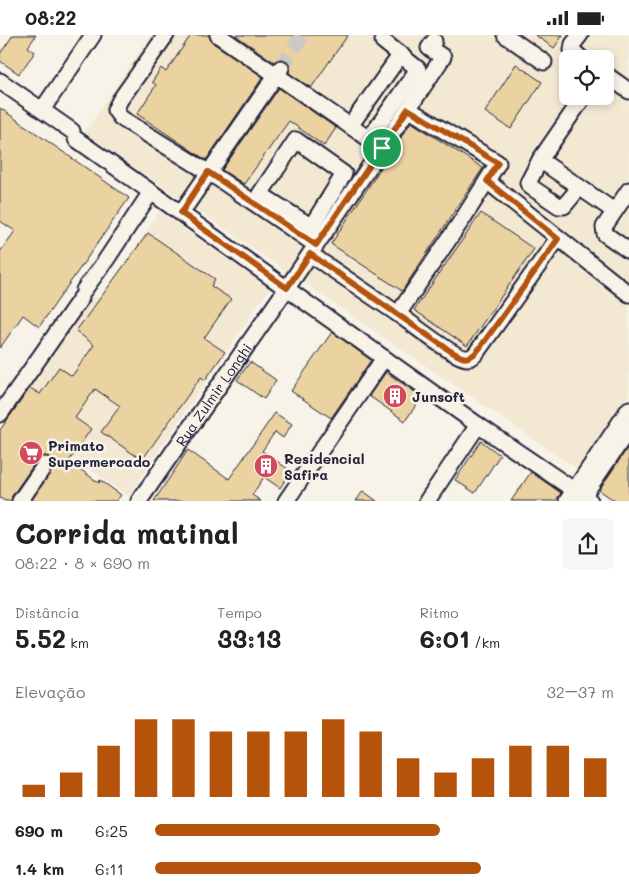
<!DOCTYPE html>
<html lang="pt">
<meta charset="utf-8">
<style>
:root{--surface:#fff;--page:#f6f6f6;--text:#222;--muted:#767676;--accent:#b45309}
body{margin:0;font-family:Mali,sans-serif;background:var(--page);color:var(--text);height:100vh;display:flex;flex-direction:column;font-size:19px;white-space:nowrap}
*{box-sizing:border-box;margin:0}
p{font-size:16px;color:var(--muted)}
.icon{flex:none;width:28px;height:28px;fill:none;stroke:currentColor;stroke-width:2;stroke-linecap:round;stroke-linejoin:round}
.map{position:relative;height:466px;overflow:hidden}
.drawer{display:flex;flex-direction:column;background:var(--surface);flex:1}
.drawer>*{flex:none}
.buttons{position:absolute;left:559px;top:15px;display:grid;gap:10px}
.buttons a{display:grid;place-items:center;width:55px;height:55px;border-radius:8px;background:var(--surface);box-shadow:0 2px 8px #0003;font-size:25px}
.pin{position:absolute;display:grid;place-items:center;width:42px;height:42px;color:#fff;margin:-21px;border:2px solid #fff;border-radius:50%;box-shadow:0 1px 5px #0007}
.round{display:grid;place-items:center;flex:none;width:52px;height:52px;border-radius:8px;background:var(--page)}
.headline{display:flex;align-items:center;justify-content:space-between;height:85px;padding:0 15px}
h1{font-size:28px;font-weight:700;line-height:38px}
.figures{display:grid;grid-template-columns:repeat(3,1fr);gap:8px;height:85px;padding:5px 15px}
.figures div{display:grid;align-content:center}
.figures b{font-size:25px;font-weight:700}
.figures small{font-size:14px;font-weight:400}
.figures p{font-size:14px}
.chart{height:140px;padding:10px 15px}
.chart p{display:flex;justify-content:space-between}
.chart svg{width:100%;height:90px;margin-top:5px;stroke:var(--accent);stroke-width:6}
ul{padding:0 15px;list-style:none;font-size:16px}
li{display:grid;grid-template-columns:80px 60px 1fr;align-items:center;height:38px}
li i{height:12px;border-radius:6px;background:var(--accent)}
.status{display:flex;justify-content:space-between;align-items:center;height:35px;padding:0 25px;background:var(--surface);direction:ltr}
.status svg{height:14px;fill:currentColor}
.map>svg:first-child{display:block}
.built{fill:#f3e9d3;fill-rule:evenodd}
.building{fill:#ebd2a1;stroke:#22223b}
.lines{fill:none;stroke-linecap:round;stroke-linejoin:round}
.minor-tunnel{stroke:#ccc9c5;stroke-width:15;stroke-dasharray:15 8;stroke-linecap:butt}
.minor-casing{stroke:#22223b;stroke-width:19}
.minor{stroke:#f7f3e8;stroke-width:15}
.route-casing{stroke:#fff;stroke-width:10}
.route{stroke:#b45309;stroke-width:6}
.labels{text-anchor:middle;dominant-baseline:central;stroke-width:5;stroke-linejoin:round;paint-order:stroke}
.street-label{font-size:14px;fill:#22223b;stroke:#f7f3e8}
.poi-label{font-size:14px;font-weight:bold;fill:#22223b;stroke:#f7f3e8;text-anchor:start}
</style>
<div class="status"><b>08:22</b><svg viewBox="0 0 49 12"><path d="M0 12V9h3v3zM5 12V6h3v6zM10 12V3h3v9zM15 12V0h3v12zM26 1h20v11H26zM47 4h2v5h-2z"/></svg></div>
<div class="map">
<svg width="629" height="466" viewBox="0 0 629 466">
<rect width="100%" height="100%" fill="#f7f3e8"/>
<filter id="ink" filterUnits="userSpaceOnUse"><feTurbulence type="fractalNoise" baseFrequency=".02" numOctaves="2"/><feDisplacementMap in="SourceGraphic" scale="10" xChannelSelector="R" yChannelSelector="G"/><feConvolveMatrix kernelMatrix="1 2 1 2 8 2 1 2 1" color-interpolation-filters="sRGB"/></filter>
<g filter="url(#ink)">
<!-- built -->
<g class="built">
<path d="M151,0H629V359L577,434L84,98ZM568,24H605V61H568Z"/>
<polygon points="159,177 270,253 128,461 72,422 90,394 31,353 92,263 102,261"/>
</g>
<!-- building -->
<g class="building">
<polygon points="13,0 36,0 28,12 35,17 19,39 0,26 0,19"/>
<polygon points="191,0 209,0 213,8 263,42 206,125 137,79 156,50 152,47 161,33 166,37"/>
<polygon points="235,0 348,0 311,53 289,38 290,29 287,26 281,24 274,27"/>
<polygon points="535,0 563,0 554,13"/>
<polygon points="516,29 542,47 511,94 485,77"/>
<polygon points="279,53 336,93 324,111 289,86 244,149 222,135"/>
<polygon points="0,73 129,163 39,292 23,280 0,313 0,217 15,196 0,186"/>
<polygon points="411,87 483,133 402,256 331,209"/>
<polygon points="481,178 534,214 467,311 414,275"/>
<polygon points="148,198 215,244 211,251 231,264 204,303 225,317 205,345 201,342 142,425 101,397 120,371 95,354 75,383 91,394 69,426 99,448 100,445 121,460 116,466 31,466 54,431 51,423 45,421 37,425 12,461 11,466 5,466 0,463 0,395 30,353 40,359 59,332 72,341 94,310 76,296"/>
<polygon points="332,297 371,325 331,383 291,356"/>
<polygon points="250,327 276,345 264,364 237,345"/>
<polygon points="386,337 422,362 405,386 369,361"/>
<polygon points="275,378 292,389 283,403 275,397 262,416 291,436 280,453 264,442 252,460 261,466 154,466 188,415 229,444"/>
<polygon points="481,406 500,420 475,458 455,445"/>
<polygon points="629,411 629,466 615,466 599,455"/>
<polygon points="531,437 561,458 555,466 511,466"/>
<polygon points="363,456 377,466 356,466"/>
</g>
<g class="lines">
<!-- minor-tunnel -->
<polyline class="minor-tunnel" points="281,33 303,0"/>
<!-- minor casing -->
<g class="minor-casing">
<g id="minor">
<polyline points="166,0 120,65 115,75 121,83 216,142 316,210"/>
<polyline points="505,0 544,27"/>
<polyline points="580,0 573,9 572,15 582,24"/>
<polyline points="605,39 629,56"/>
<polyline points="0,46 72,96"/>
<polyline points="584,61 540,125 614,176"/>
<polyline points="42,75 93,0"/>
<polyline points="350,91 401,19"/>
<polyline points="76,104 151,157 106,225 84,255"/>
<polyline points="369,104 418,34 383,6"/>
<polyline points="382,113 443,22 429,13 434,6"/>
<polyline points="540,125 528,148 531,152 559,171 564,171 579,153"/>
<polyline points="487,146 629,259"/>
<polyline points="629,155 604,192 605,199 629,216"/>
<polyline points="151,157 478,390 590,466"/>
<polyline points="181,178 281,33"/>
<polyline points="311,192 344,139 296,105 260,159 323,199"/>
<polyline points="310,219 398,279 464,182 498,128 408,74"/>
<path d="M398,279C410,287 456,324 467,323C473,323 476,319 479,314L558,203"/>
<polyline points="0,379 81,263"/>
<polyline points="20,466 45,430"/>
<path id="s1" d="M139,466L287,253L382,113L218,0"/>
<polyline points="286,466 384,323"/>
<polyline points="427,466 478,390"/>
<polyline points="567,466 629,374"/>
<polyline points="580,466 629,394"/>
</g>
</g>
<!-- minor -->
<use href="#minor" class="minor"/>
</g>
</g>
<g class="lines" filter="url(#ink)">
<!-- route casing -->
<g class="route-casing">
<path id="route" d="M408,74L498,128L487,146L558,204L479,314C468,328 462,323 449,315L310,219L287,253L181,178L208,137L316,210Z"/>
</g>
<!-- route -->
<use href="#route" class="route"/>
</g>
<!-- icons -->
<defs>
<g id="building-disc" transform="scale(1.25)"><circle r="9.5" fill="#d1495b" stroke="#f7f3e8"/><path d="M-4-6H4V6H1V3H-1V6H-4ZM-2.5-4.3h1.7v1.8h-1.7ZM.8-4.3h1.7v1.8H.8ZM-2.5-1h1.7V.8h-1.7ZM.8-1h1.7V.8H.8Z" fill="#fff"/></g>
<g id="supermarket-disc" transform="scale(1.25)"><circle r="9.5" fill="#d1495b" stroke="#f7f3e8"/><path d="M-6-5.5h2.5l.6 2H6L4.5 2H-2.5L-4.4-4H-6ZM-1.5 3.2a1.3 1.3 0 1 0 .1 0ZM3 3.2a1.3 1.3 0 1 0 .1 0Z" fill="#fff"/></g>
</defs>
<g fill-rule="evenodd">
<use href="#building-disc" x="395" y="361"/>
<use href="#supermarket-disc" x="31" y="418"/>
<use href="#building-disc" x="266" y="431"/>
</g>
<g class="labels">
<!-- street labels -->
<g class="street-label">
<text stroke="none"><textPath href="#s1" startOffset="130">Rua Zulmir Longhi</textPath></text>
</g>
<!-- poi labels -->
<g class="poi-label">
<text x="412" y="361">Junsoft</text>
<text x="48" y="410">Primato<tspan x="48" dy="16">Supermercado</tspan></text>
<text x="284" y="423">Residencial<tspan x="284" dy="16">Safira</tspan></text>
</g>
</g>
</svg>
<div class="buttons">
<a><svg class="icon" aria-label="locate" viewBox="0 0 24 24"><circle cx="12" cy="12" r="6"/><path d="M12 2v4M12 18v4M2 12h4M18 12h4"/></svg></a>
</div>
<div class="pin" style="left:382px;top:113px;background:#1e9e55"><svg class="icon" aria-label="arrive" viewBox="0 0 24 24"><path d="M6 21V4h12l-3 4 3 4H6"/></svg></div>
</div>
<section class="drawer">
<div class="headline"><div><h1>Corrida matinal</h1><p>08:22 · 8 × 690 m</p></div><a class="round"><svg class="icon" aria-label="share" viewBox="0 0 24 24"><path d="M12 15V3M7 8l5-5 5 5M5 13v7h14v-7"/></svg></a></div>
<div class="figures">
<div><p>Distância</p><b>5.52<small> km</small></b></div>
<div><p>Tempo</p><b>33:13</b></div>
<div><p>Ritmo</p><b>6:01<small> /km</small></b></div>
</div>
<div class="chart"><p><span>Elevação</span>32–37 m</p>
<svg viewBox="0 0 160 44" preserveAspectRatio="none"><path d="M5 44V38M15 44V32M25 44V19M35 44V6M45 44V6M55 44V12M65 44V12M75 44V12M85 44V6M95 44V12M105 44V25M115 44V32M125 44V25M135 44V19M145 44V19M155 44V25"/></svg>
</div>
<ul>
<li><b>690 m</b>6:25<i style="width:62%"></i></li>
<li><b>1.4 km</b>6:11<i style="width:71%"></i></li>
</ul>
</section>
